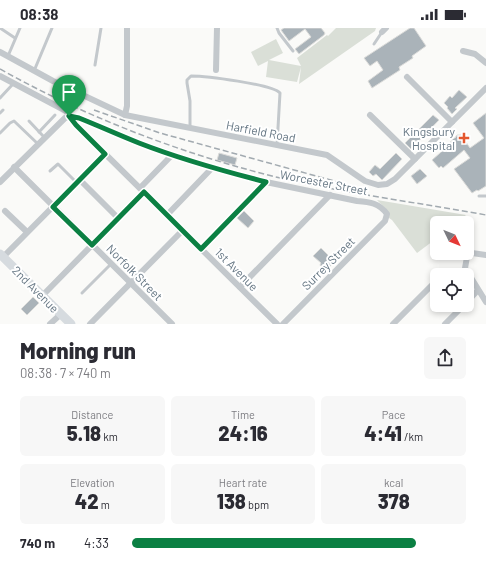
<!DOCTYPE html>
<meta charset="utf-8">
<style>
:root{--surface:#fff;--page:#f7f7f7;--text:#2b2b33;--muted:#7c7c81;--accent:#0b8043}
body{margin:0;font-family:Barlow,sans-serif;background:var(--page);color:var(--text);height:100vh;display:flex;flex-direction:column;font-size:15px;white-space:nowrap}
*{box-sizing:border-box;margin:0}
p{font-size:13px;color:var(--muted)}
.icon{flex:none;width:22px;height:22px;fill:none;stroke:currentColor;stroke-width:2;stroke-linecap:round;stroke-linejoin:round}
.map{position:relative;height:296px;overflow:hidden}
.panel{display:flex;flex-direction:column;background:var(--surface);flex:1}
.panel>*{flex:none}
.needle{width:26px;rotate:133deg}
.tools{position:absolute;left:430px;top:188px;display:grid;gap:8px}
.tools a{display:grid;place-items:center;width:44px;height:44px;border-radius:6px;background:var(--surface);box-shadow:0 2px 6px #0003;font-size:20px}
.pin{position:absolute;display:grid;place-items:center;width:34px;height:34px;color:#fff;margin:-41px -17px;border-radius:50% 50% 50% 0;rotate:-45deg;box-shadow:0 0 4px #0007}
.pin .icon{rotate:45deg}
.round{display:grid;place-items:center;flex:none;width:42px;height:42px;border-radius:6px;background:var(--page)}
.overview{display:flex;align-items:center;justify-content:space-between;height:68px;padding:0 20px}
h1{font-size:22px;font-weight:800;line-height:30px}
.metrics{display:grid;grid-template-columns:repeat(3,1fr);gap:6px;height:68px;padding:4px 20px}
.metrics div{display:grid;align-content:center;border-radius:6px;background:var(--page);text-align:center}
.metrics b{font-size:20px;font-weight:800}
.metrics small{font-size:11px;font-weight:400}
.metrics p{font-size:11px}
ul{padding:0 20px;list-style:none;font-size:13px}
li{display:grid;grid-template-columns:64px 48px 1fr;align-items:center;height:30px}
li i{height:10px;border-radius:5px;background:var(--accent)}
.status{display:flex;justify-content:space-between;align-items:center;height:28px;padding:0 20px;background:var(--surface);direction:ltr}
.status svg{height:11px;fill:currentColor}
.map>svg:first-child{display:block}
.green{fill:#dadfd7}
.building{fill:#aab3b9;stroke:#dcdcda}
.lines{fill:none;stroke-linecap:round;stroke-linejoin:round}
.lane{stroke:#c3c8cc;stroke-width:3}
.street{stroke:#c3c8cc;stroke-width:6}
.secondary{stroke:#d6dbdf;stroke-width:9}
.rail{stroke:#a2aab0;stroke-width:1.5;stroke-dasharray:6 3;stroke-linecap:butt}
.route-casing{stroke:#fff;stroke-width:8}
.route{stroke:#0b8043;stroke-width:5}
.poi-dot{fill:#e4572e;stroke:#fff;stroke-width:1.5}
.labels{text-anchor:middle;dominant-baseline:central;stroke-width:4;stroke-linejoin:round;paint-order:stroke}
.street-label{font-size:12px;fill:#657683;stroke:#fff}
.poi-label{font-size:12px;fill:#657683;stroke:#fff;text-anchor:end}
</style>
<div class="status"><b>08:38</b><svg viewBox="0 0 49 12"><path d="M0 12V9h3v3zM5 12V6h3v6zM10 12V3h3v9zM15 12V0h3v12zM26 1h20v11H26zM47 4h2v5h-2z"/></svg></div>
<div class="map">
<svg width="486" height="296" viewBox="0 0 486 296">
<rect width="100%" height="100%" fill="#fafaf8"/>
<!-- green -->
<g class="green">
<polygon points="336,0 376,0 375,3 299,56 301,39 297,54 266,49 268,33 258,38 251,24 276,11 283,25 269,32 301,38 297,30 327,7 328,8"/>
<polygon points="377,172 466,187 457,195 437,195 437,210 417,225 392,192 389,190 387,182"/>
</g>
<!-- building -->
<g class="building">
<polygon points="284,0 321,0 325,5 324,7 299,26 295,21 311,9 305,1 289,13 281,2"/>
<polygon points="410,0 414,0 426,18 412,28 413,30 399,39 400,42 372,60 368,53 383,42 377,33 370,38 364,30"/>
<polygon points="459,62 467,69 455,80 457,81 452,86 447,80 448,79 444,75 450,68 452,70"/>
<polygon points="486,85 486,158 478,163 477,162 472,165 454,141 470,130 464,122 443,140 441,138 439,140 432,132 448,118 447,116 452,113 452,110 455,110 457,107 461,107 470,120 484,110 473,95"/>
<polygon points="433,87 439,92 411,121 405,115"/>
<polygon points="219,125 237,130 235,137 217,132"/>
<polygon points="396,125 402,131 382,152 376,146 373,148 369,144 375,137 380,141"/>
<polygon points="420,141 427,148 417,156 411,148"/>
<polygon points="244,183 254,193 248,200 237,190"/>
<polygon points="321,220 332,231 330,232 333,235 329,240 326,237 322,240 320,237 321,235 313,228"/>
<polygon points="33,269 39,275 27,287 21,281"/>
</g>
<g class="lines">
<!-- lane -->
<g class="lane">
<polyline points="0,0 15,10"/>
<polyline points="277,0 279,5 293,23"/>
<polyline points="374,16 382,4"/>
<polyline points="8,28 20,0"/>
<polyline points="95,37 101,0"/>
<polyline points="34,43 52,0"/>
<polyline points="0,70 13,56"/>
<polyline points="0,85 3,82"/>
<polyline points="29,93 44,109"/>
<path d="M190,100V73L187,55V52L191,48C205,48 272,56 280,65L277,117"/>
<polyline points="39,104 55,87"/>
<polyline points="0,105 10,95 14,93 38,116"/>
<polyline points="50,143 58,136 77,155"/>
<polyline points="479,168 486,168"/>
<polyline points="82,265 111,236"/>
</g>
<!-- street -->
<g class="street">
<polyline points="382,4 386,0"/>
<polyline points="463,23 475,26 486,35"/>
<polyline points="0,24 53,53 125,87 327,127 359,149 365,153 378,157 387,156 395,151 486,60"/>
<polyline points="216,42 217,0"/>
<polyline points="0,48 66,83 76,97 277,296"/>
<polyline points="407,49 452,94"/>
<polyline points="125,87 127,78 127,0"/>
<polyline points="370,87 415,131"/>
<polyline points="14,139 172,296"/>
<polyline points="80,152 118,190"/>
<path d="M0,154L65,90L74,88L140,115L212,140L266,154L357,173C370,174 379,175 387,186L385,193L283,296"/>
<polyline points="140,160 172,127"/>
<polyline points="5,183 27,204"/>
<polyline points="167,187 212,140"/>
<polyline points="201,221 266,154"/>
<polyline points="486,227 472,225 467,229 465,240 486,274"/>
<polyline points="3,229 105,126"/>
<polyline points="240,259 330,167"/>
<polyline points="43,267 144,164"/>
<polyline points="467,274 478,262"/>
<polyline points="50,296 61,286"/>
<polyline points="90,296 183,202"/>
<polyline points="393,296 434,255"/>
<polyline points="445,296 464,277"/>
</g>
<!-- secondary -->
<polyline class="secondary" points="0,226 71,296"/>
<!-- rail -->
<g class="rail">
<path d="M0,41C86,89 177,124 272,148C342,165 415,174 486,187"/>
<polyline points="94,82 160,105 356,159"/>
</g>
</g>
<g class="lines">
<!-- route casing -->
<g class="route-casing">
<path id="route" d="M69,88L79,90C99,98 119,107 139,115C180,131 223,143 266,154L201,221L144,164L92,217L53,179L105,126L76,97Z"/>
</g>
<!-- route -->
<use href="#route" class="route"/>
</g>
<!-- markers -->
<path class="poi-dot" d="M462 104h4v4h4v4h-4v4h-4v-4h-4v-4h4z"/>
<g class="labels">
<!-- street labels -->
<g class="street-label">
<text transform="translate(261 103) rotate(11)">Harfield Road</text>
<text transform="translate(324 154) rotate(11)">Worcester Street</text>
<text transform="translate(328 235) rotate(-45)">Surrey Street</text>
<text transform="translate(237 241) rotate(45)">1st Avenue</text>
<text transform="translate(135 244) rotate(45)">Norfolk Street</text>
<text transform="translate(36 261) rotate(45)">2nd Avenue</text>
</g>
<!-- poi labels -->
<g class="poi-label">
<text x="455" y="103">Kingsbury<tspan x="455" dy="14">Hospital</tspan></text>
</g>
</g>
</svg>
<div class="tools">
<a><svg class="needle" viewBox="-14 -14 28 28"><path d="M0-13l5 13h-10z" fill="#e53935"/><path d="M0 13l5-13h-10z" fill="#7c7c81"/></svg></a>
<a><svg class="icon" aria-label="locate" viewBox="0 0 24 24"><circle cx="12" cy="12" r="6"/><path d="M12 2v4M12 18v4M2 12h4M18 12h4"/></svg></a>
</div>
<div class="pin" style="left:69px;top:88px;background:#1e9e55"><svg class="icon" aria-label="arrive" viewBox="0 0 24 24"><path d="M6 21V4h12l-3 4 3 4H6"/></svg></div>
</div>
<section class="panel">
<div class="overview"><div><h1>Morning run</h1><p>08:38 · 7 × 740 m</p></div><a class="round"><svg class="icon" aria-label="share" viewBox="0 0 24 24"><path d="M12 15V3M7 8l5-5 5 5M5 13v7h14v-7"/></svg></a></div>
<div class="metrics">
<div><p>Distance</p><b>5.18<small> km</small></b></div>
<div><p>Time</p><b>24:16</b></div>
<div><p>Pace</p><b>4:41<small> /km</small></b></div>
</div>
<div class="metrics">
<div><p>Elevation</p><b>42<small> m</small></b></div>
<div><p>Heart rate</p><b>138<small> bpm</small></b></div>
<div><p>kcal</p><b>378</b></div>
</div>
<ul>
<li><b>740 m</b>4:33<i style="width:85%"></i></li>
</ul>
</section>
